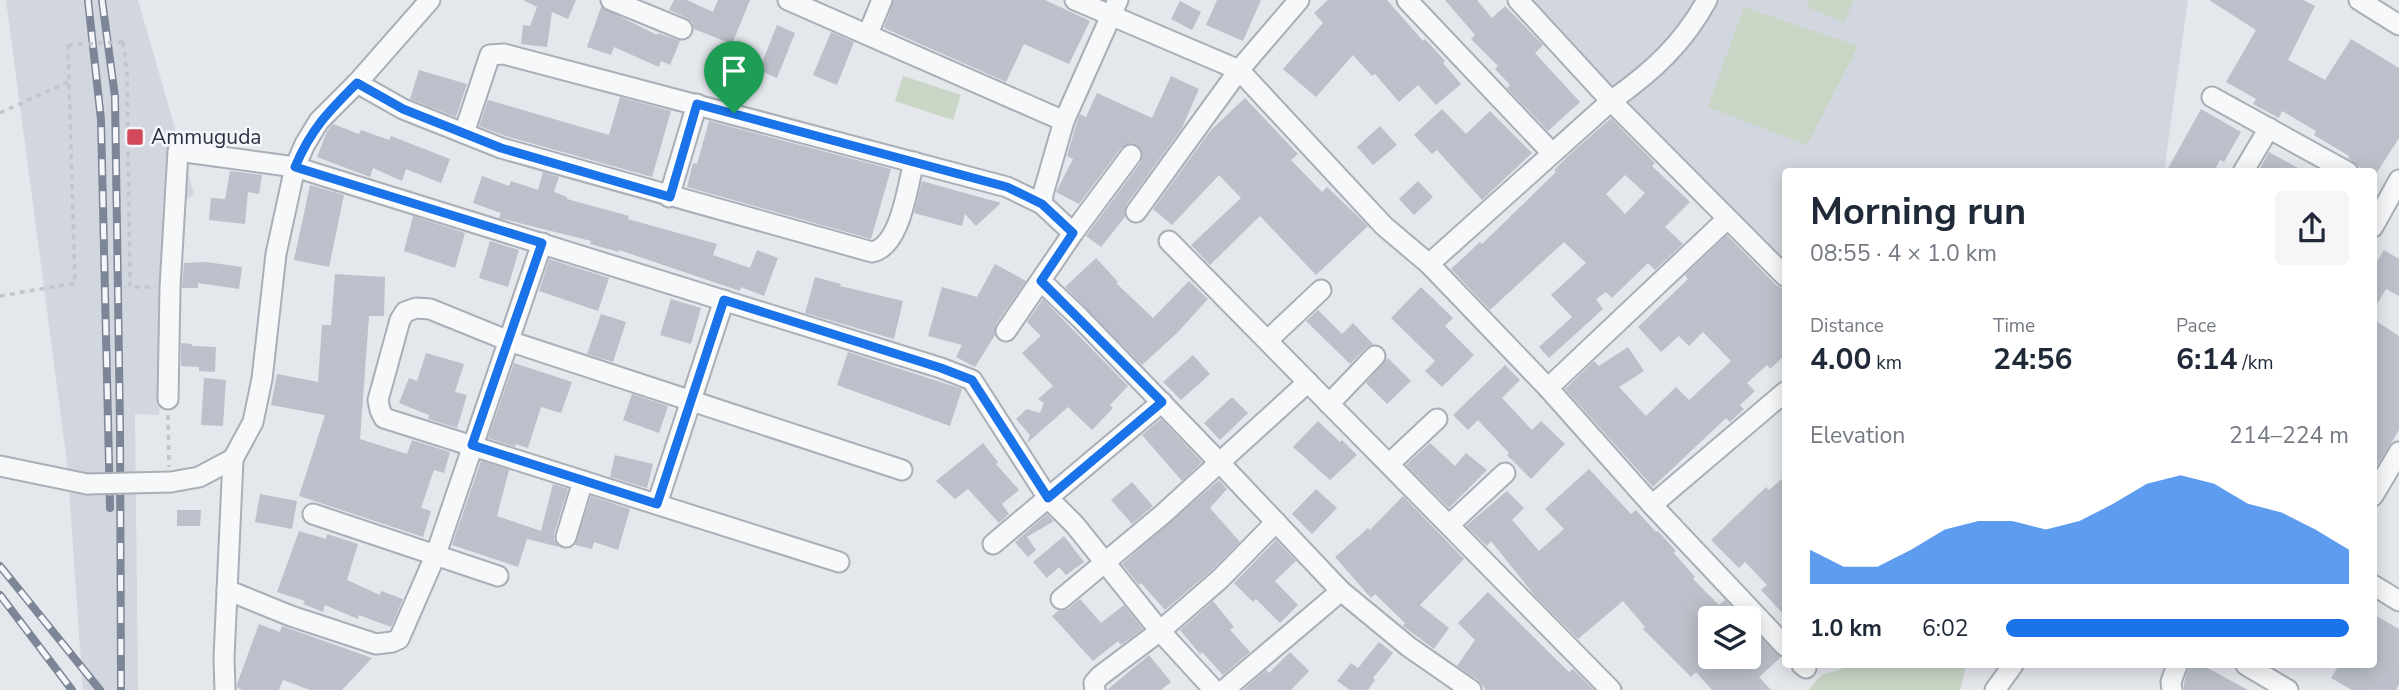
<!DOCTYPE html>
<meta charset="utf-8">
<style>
:root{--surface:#fff;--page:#f6f6f7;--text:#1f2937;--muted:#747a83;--accent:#1a73e8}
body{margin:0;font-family:"Nunito Sans",sans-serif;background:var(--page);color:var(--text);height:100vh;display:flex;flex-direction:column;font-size:26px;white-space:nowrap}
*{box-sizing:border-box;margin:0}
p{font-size:23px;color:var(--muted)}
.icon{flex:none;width:38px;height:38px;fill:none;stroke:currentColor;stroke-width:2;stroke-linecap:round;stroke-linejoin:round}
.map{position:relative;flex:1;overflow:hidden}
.drawer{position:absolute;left:1782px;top:168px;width:595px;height:500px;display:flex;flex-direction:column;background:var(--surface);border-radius:7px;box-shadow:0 4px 18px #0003}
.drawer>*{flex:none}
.buttons{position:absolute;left:1698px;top:606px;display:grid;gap:14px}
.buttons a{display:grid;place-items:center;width:63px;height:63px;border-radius:7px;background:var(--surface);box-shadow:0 4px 18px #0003;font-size:35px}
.pin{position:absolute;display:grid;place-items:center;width:60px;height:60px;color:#fff;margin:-72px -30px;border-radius:50% 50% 50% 0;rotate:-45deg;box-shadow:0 0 7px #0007}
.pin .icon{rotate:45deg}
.round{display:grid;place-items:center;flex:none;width:74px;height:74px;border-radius:7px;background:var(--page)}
.head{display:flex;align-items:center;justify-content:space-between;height:119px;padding:0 28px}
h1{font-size:38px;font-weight:700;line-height:52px}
.stats{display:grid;grid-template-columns:repeat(3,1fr);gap:10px;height:119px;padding:7px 28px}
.stats div{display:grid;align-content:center}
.stats b{font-size:30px;font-weight:700}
.stats small{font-size:19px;font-weight:400}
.stats p{font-size:19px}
.chart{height:196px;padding:14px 28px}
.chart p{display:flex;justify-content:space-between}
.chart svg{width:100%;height:126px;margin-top:7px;fill:var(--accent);opacity:.7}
ul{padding:0 28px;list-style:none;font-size:23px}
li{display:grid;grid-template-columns:112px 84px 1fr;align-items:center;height:52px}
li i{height:18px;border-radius:9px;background:var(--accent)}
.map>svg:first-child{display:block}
.built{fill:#d2d6de}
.green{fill:#c9d6c5}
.building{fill:#bbc0ca;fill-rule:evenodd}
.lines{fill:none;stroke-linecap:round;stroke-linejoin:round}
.minor-casing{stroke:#a9aeb7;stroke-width:23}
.path{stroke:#c2c5cb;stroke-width:3.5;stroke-dasharray:5 5;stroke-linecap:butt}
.minor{stroke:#f7f8fa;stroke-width:19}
.rail-casing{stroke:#7d8696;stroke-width:8}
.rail{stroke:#f4f6f9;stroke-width:5;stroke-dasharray:16;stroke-linecap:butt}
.minor-bridge-casing{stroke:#a9aeb7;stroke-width:23;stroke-linecap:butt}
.path-bridge{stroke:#c2c5cb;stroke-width:3.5;stroke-dasharray:5 5;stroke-linecap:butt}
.minor-bridge{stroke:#f7f8fa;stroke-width:19}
.route-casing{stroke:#fff;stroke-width:14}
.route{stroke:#1a73e8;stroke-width:9}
.poi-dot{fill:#d1495b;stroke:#f4f6f9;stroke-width:2.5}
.labels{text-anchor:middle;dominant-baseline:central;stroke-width:5;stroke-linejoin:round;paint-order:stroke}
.poi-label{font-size:21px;fill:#2b3445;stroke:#f4f6f9;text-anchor:start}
</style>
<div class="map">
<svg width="2399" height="690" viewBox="0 0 2399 690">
<rect width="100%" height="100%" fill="#e4e7ec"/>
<!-- built -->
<g class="built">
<polygon points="6,0 138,0 194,194 170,213 159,415 135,414 138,690 83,690 67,462"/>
<polygon points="1530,0 2188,0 2164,171 1785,172 1785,261 1608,83"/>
</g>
<!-- green -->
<g class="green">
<polygon points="1810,0 1854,0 1844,22 1807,7"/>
<polygon points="1744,7 1858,46 1807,145 1708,107"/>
<polygon points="903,76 961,95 953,120 895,101"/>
<polygon points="1855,665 1966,665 1960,690 1808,690 1822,675"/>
</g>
<!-- building -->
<g class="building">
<polygon points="523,0 576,0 568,19 552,12 547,47 521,44 523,25 530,26 537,7"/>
<polygon points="674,0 687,0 713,12 718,0 750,0 732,44 694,29 692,22 687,18 669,10"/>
<polygon points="894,0 1045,0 1090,21 1069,64 1024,44 1006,82 884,28"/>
<polygon points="1217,0 1261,0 1243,41 1206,25"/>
<polygon points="1328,0 1387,0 1423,41 1425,39 1445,61 1443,63 1461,84 1436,105 1418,85 1399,102 1375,74 1372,76 1353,55 1316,97 1283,69 1323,23 1314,13"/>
<polygon points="1445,0 1477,0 1492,18 1505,6 1543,45 1535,53 1580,102 1548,131 1507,88 1510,85 1495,69 1498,66 1471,39 1475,35"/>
<polygon points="2209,0 2303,0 2315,6 2288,60 2325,80 2351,39 2399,68 2399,138 2374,177 2373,172 2366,172 2348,158 2349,156 2314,135 2316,131 2282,111 2279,118 2253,104 2256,99 2226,82 2256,30"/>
<polygon points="1180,1 1201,12 1192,30 1171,19"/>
<polygon points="601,7 657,35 658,33 680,41 670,65 661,61 659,67 614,47 611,55 587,47"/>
<polygon points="777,25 795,33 777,78 759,70"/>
<polygon points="831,32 854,42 837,85 813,75"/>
<polygon points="419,70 467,84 456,117 410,99"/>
<polygon points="1171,76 1199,89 1182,128 1126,205 1125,217 1101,247 1086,236 1141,162 1142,151 1133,143 1122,147 1079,204 1056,192 1073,159 1067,156 1076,125 1080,114 1086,117 1097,93 1152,118"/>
<polygon points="620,97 671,111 652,177 505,136 479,126 488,100 609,135"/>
<polygon points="1245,98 1298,154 1291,160 1322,192 1327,187 1368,226 1316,275 1260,216 1210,265 1191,245 1241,198 1219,175 1172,225 1153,209 1211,130"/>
<polygon points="1442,109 1466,134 1490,111 1532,153 1482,200 1437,150 1432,154 1414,135"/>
<polygon points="2201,109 2241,132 2224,162 2220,160 2214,172 2166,172"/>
<path d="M1611,118L1655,163L1652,166L1690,202L1665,227L1683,244L1655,270L1648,263L1612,298L1606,292L1596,299L1603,309L1549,358L1539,347L1572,317L1551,295L1586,263L1564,242L1490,310L1451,269L1480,242L1482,244L1556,172L1554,170L1569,155ZM1625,175L1645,193L1625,214L1606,194Z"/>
<polygon points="709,121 891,169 871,239 687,187 693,163 697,164"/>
<polygon points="333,124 359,134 361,130 389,140 391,136 450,159 441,183 406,169 402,181 373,168 370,177 317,157 327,131"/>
<polygon points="1380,126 1397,145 1373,165 1357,147"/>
<polygon points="2269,152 2305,172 2258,172"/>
<polygon points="230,171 262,175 259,194 248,192 245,224 209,220 211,198 225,199"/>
<polygon points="543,172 559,177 554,192 567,197 567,199 629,216 628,219 717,244 713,255 750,268 757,250 778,258 764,296 741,287 740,291 619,250 619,252 590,244 591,241 499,218 501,213 473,203 482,176 509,186 511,181 538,190"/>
<polygon points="922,181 954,190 1001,203 976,226 965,214 962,226 914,213"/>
<polygon points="1418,181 1433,197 1414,215 1399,199"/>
<polygon points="310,185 344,195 329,267 294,260"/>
<polygon points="413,216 465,233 455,268 404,251"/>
<polygon points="1727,235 1776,285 1785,290 1785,355 1770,369 1767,365 1747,383 1755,391 1740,405 1744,409 1730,422 1726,418 1653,487 1565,389 1594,361 1599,366 1628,347 1644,371 1619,387 1646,416 1676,387 1689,400 1731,361 1703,332 1689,346 1679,336 1661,352 1638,327 1688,279 1685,275"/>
<polygon points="490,241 519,250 508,287 479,278"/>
<polygon points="2384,250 2399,259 2399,296 2386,289 2373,311 2373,268"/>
<polygon points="1096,258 1118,282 1116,283 1153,318 1189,281 1208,299 1177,333 1142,365 1065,287"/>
<polygon points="549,259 609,278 598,311 539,291"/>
<polygon points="206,262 242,267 239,289 198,283 198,288 182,288 184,263"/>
<polygon points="995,264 1026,281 996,324 995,335 975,367 956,357 962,345 928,336 942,287 977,297"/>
<polygon points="335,274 385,277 384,316 369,316 360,439 407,454 412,440 450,452 444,473 434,470 421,508 431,511 423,537 299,496 325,415 271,405 277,374 318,382 322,325 331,325"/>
<polygon points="815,277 841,284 840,286 903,301 894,339 805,313"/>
<polygon points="1421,287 1453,318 1445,326 1474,355 1442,387 1425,371 1435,361 1391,318"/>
<polygon points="671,299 701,308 691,344 660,335"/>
<polygon points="1043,299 1128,386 1110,405 1113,408 1092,430 1068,407 1027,443 1030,435 1016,419 1027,409 1040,413 1044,403 1038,399 1053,386 1022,353 1041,336 1027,322"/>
<polygon points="1318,310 1342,334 1353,323 1373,344 1366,348 1350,364 1306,321"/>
<polygon points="601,314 626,322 613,362 587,354"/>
<polygon points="2373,319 2399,336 2399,430 2373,472"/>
<polygon points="181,343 192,344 192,346 216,347 215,372 199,371 199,367 181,366"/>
<polygon points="848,352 962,389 950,426 837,385"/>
<polygon points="426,353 464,364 455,392 467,395 457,428 428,419 429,415 399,403 409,378 417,381"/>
<polygon points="1193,355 1210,374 1181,400 1163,382"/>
<polygon points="1388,358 1411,381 1387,404 1366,383"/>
<polygon points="514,363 572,382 561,413 541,407 528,448 516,444 515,447 488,438"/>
<polygon points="1505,365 1520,380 1502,398 1532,430 1541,421 1565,444 1531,479 1507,455 1509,453 1478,420 1468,430 1453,415"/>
<polygon points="204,378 226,380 223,426 201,425"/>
<polygon points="632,394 668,406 659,433 623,420"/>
<polygon points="1232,397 1248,413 1220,440 1204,423"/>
<polygon points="1161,419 1202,462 1182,481 1142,435"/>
<polygon points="1318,421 1340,442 1342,440 1357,455 1330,480 1293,447"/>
<polygon points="983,443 998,462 996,464 1019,490 1002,504 1009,514 999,523 968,489 955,499 936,481"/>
<polygon points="1430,443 1455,466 1466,453 1487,470 1449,508 1406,465"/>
<polygon points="615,455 653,464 647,488 610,477"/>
<polygon points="481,461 509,470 497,516 541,531 553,484 568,489 554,534 554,540 559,547 527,539 518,567 452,545"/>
<polygon points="1589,469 1631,514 1636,510 1656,532 1658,531 1676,551 1674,553 1695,577 1693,579 1719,605 1725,600 1742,618 1710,618 1710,656 1748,656 1748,637 1755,632 1781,657 1759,677 1771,690 1712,690 1696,672 1691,677 1643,629 1645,627 1623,601 1578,639 1535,596 1491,541 1487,546 1466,526 1507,491 1524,508 1512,520 1539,551 1564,529 1545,509"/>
<polygon points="1785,476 1785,616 1761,590 1767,585 1745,562 1739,568 1711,540 1766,487 1769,490"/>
<polygon points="1219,480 1227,489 1210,508 1240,542 1212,570 1165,610 1141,583 1139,585 1122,564"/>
<polygon points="1132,482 1153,506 1132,524 1111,500"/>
<polygon points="1316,489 1337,508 1312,534 1292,514"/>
<polygon points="260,494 297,501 292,529 255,522"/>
<polygon points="591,496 630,509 618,550 594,542 592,549 575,545"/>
<polygon points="1403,496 1464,559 1420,605 1449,628 1434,649 1403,626 1405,623 1375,594 1371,598 1335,557 1368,528 1370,530"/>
<polygon points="177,510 201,510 200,526 177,526"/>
<polygon points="1047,514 1054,521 1027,537 1036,550 1028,557 1015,542"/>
<polygon points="299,531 326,539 327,534 358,544 347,580 380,595 381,591 403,599 391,627 359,615 358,619 325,605 323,612 303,604 305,601 277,592"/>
<polygon points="1064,536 1084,562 1066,575 1059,567 1047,578 1033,562"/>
<polygon points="1276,540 1296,561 1275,581 1298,605 1280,623 1256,599 1253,602 1234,583"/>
<polygon points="1488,592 1569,672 1573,669 1594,690 1486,690 1478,680 1457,666 1475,640 1458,623"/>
<polygon points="1080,599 1101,623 1124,605 1143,629 1121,645 1118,641 1093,661 1052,616 1058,611 1068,609"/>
<polygon points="1213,601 1234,627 1230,630 1250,652 1223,675 1202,652 1200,654 1180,630"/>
<polygon points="2373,614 2399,629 2399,684 2396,690 2352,690 2331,678 2339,665 2373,665"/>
<polygon points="259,624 280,632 282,626 372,658 342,690 310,690 283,680 279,690 243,690 237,688 237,684"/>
<polygon points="1379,642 1393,653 1373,678 1375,680 1368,690 1350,690 1337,681 1351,663 1358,668"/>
<polygon points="1290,652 1309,671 1291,690 1243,690 1266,670 1269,673"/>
<polygon points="1149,655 1171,682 1161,690 1107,690"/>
<polygon points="2189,665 2202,665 2248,690 2184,690 2184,683"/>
</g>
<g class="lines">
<!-- minor casing -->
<g class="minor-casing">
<g id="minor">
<polyline points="611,0 682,29"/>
<polyline points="788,0 1064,121"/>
<polyline points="1075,0 1239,70 1384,226 1429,264 1548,388 1652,505 1785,646"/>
<polyline points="1407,0 1552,153"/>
<polyline points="1518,0 1611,101 1785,276"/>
<polyline points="2359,0 2399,25"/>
<polyline points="868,34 882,0"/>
<path d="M357,83L403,109L501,148L872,252C901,246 907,187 914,162"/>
<polyline points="2212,97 2348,172"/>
<polyline points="464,133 490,55 504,54 1007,187 1042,204"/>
<polyline points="2243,172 2269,128"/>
<polyline points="669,197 697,104"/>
<polyline points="1136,212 1239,70 1299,0"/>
<polyline points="2373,227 2399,180"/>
<polyline points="1073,233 1042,204 1043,194 1064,121 1118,0"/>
<polyline points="1169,241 1611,690"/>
<path d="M1429,264L1611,101C1652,72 1683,44 1707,0"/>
<polyline points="1041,281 1080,318 1219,462 1341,591 1409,647 1471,690"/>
<polyline points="1006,331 1073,233 1131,155"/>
<polyline points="1268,340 1321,290"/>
<polyline points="1548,388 1727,219"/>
<polyline points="168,399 170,288 178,151 295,167 941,368 972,380 1048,498 1075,525 1160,631 1214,690"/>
<polyline points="1329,404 1375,356"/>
<polyline points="1389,464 1437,419"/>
<polyline points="0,466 87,484"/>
<polyline points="171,482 199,477 233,459 253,422 262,379 276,254 295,167 305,144 319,121 357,83 430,0"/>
<polyline points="2373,496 2399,452"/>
<polyline points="657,504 724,300"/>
<polyline points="1652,505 1785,392"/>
<polyline points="313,514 498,576"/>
<polyline points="1449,525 1505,473"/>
<polyline points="566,537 583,481"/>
<polyline points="993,544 1162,402"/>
<polyline points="839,562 384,418 380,410 378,400 400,320 405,312 416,308 430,309 509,341 902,470"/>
<polyline points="2373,585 2399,601"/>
<polyline points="227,590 291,616 376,644 392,642 399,639 436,554 542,243"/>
<polyline points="1061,599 1163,514 1308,382"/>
<polyline points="1802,665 1806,668"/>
<polyline points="2246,665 2288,690"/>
<polyline points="225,690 224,658 233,459"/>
<polyline points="1095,690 1094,683 1100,676 1160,631 1220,579 1276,522"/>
<polyline points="1224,690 1341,591"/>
<polyline points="1995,690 2013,665"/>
<polyline points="2172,690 2171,682 2177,665"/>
</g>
</g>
<!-- path -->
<g class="path">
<polyline points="123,42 127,72 130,287 155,287"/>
<polyline points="0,113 68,82"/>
<polyline points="0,296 75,283 68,45"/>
<polyline points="168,415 169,467"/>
</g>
<!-- minor -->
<use href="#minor" class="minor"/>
<!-- rail casing -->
<g class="rail-casing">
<g id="rail">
<polyline points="88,0 101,120 110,508"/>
<polyline points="102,0 115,97 120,427 121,690"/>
<polyline points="0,566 100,690"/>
<polyline points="0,595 72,690"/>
</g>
</g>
<!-- rail -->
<use href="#rail" class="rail"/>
<!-- minor-bridge casing -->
<g class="minor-bridge-casing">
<polyline id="minor-bridge" points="87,484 171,482"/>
</g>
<!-- path-bridge -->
<polyline class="path-bridge" points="68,45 123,42"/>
<!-- minor-bridge -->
<use href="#minor-bridge" class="minor-bridge"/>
</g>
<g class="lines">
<!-- route casing -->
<g class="route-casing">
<path id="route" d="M357,83L403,109L501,148L670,197L697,104L1007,187L1042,204L1073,233L1041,281L1162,402L1048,498L972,380L941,368L724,300L657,504L472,445L542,243L295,167C311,129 328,112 357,83Z"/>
</g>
<!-- route -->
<use href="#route" class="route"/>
</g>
<!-- markers -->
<rect class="poi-dot" x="126" y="128" width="18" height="18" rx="3.5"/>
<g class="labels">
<!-- poi labels -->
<g class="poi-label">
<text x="151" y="137">Ammuguda</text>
</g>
</g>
</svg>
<div class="buttons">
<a><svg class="icon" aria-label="layers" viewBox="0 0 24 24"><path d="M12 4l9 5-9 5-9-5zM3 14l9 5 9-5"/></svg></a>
</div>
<div class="pin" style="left:734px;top:113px;background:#1e9e55"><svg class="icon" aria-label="arrive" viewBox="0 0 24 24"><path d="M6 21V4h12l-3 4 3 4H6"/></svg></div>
<section class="drawer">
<div class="head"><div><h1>Morning run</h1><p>08:55 · 4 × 1.0 km</p></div><a class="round"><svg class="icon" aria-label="share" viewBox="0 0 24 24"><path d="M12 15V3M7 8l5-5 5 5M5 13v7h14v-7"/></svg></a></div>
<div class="stats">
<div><p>Distance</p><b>4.00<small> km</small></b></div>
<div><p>Time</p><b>24:56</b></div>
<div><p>Pace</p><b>6:14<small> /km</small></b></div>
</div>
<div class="chart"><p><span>Elevation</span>214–224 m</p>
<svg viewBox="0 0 160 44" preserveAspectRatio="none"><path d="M0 44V32L10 38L20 38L30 32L40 25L50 22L60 22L70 25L80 22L90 16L100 9L110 6L120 9L130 16L140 19L150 25L160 32V44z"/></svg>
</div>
<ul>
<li><b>1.0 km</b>6:02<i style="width:100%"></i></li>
</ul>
</section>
</div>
